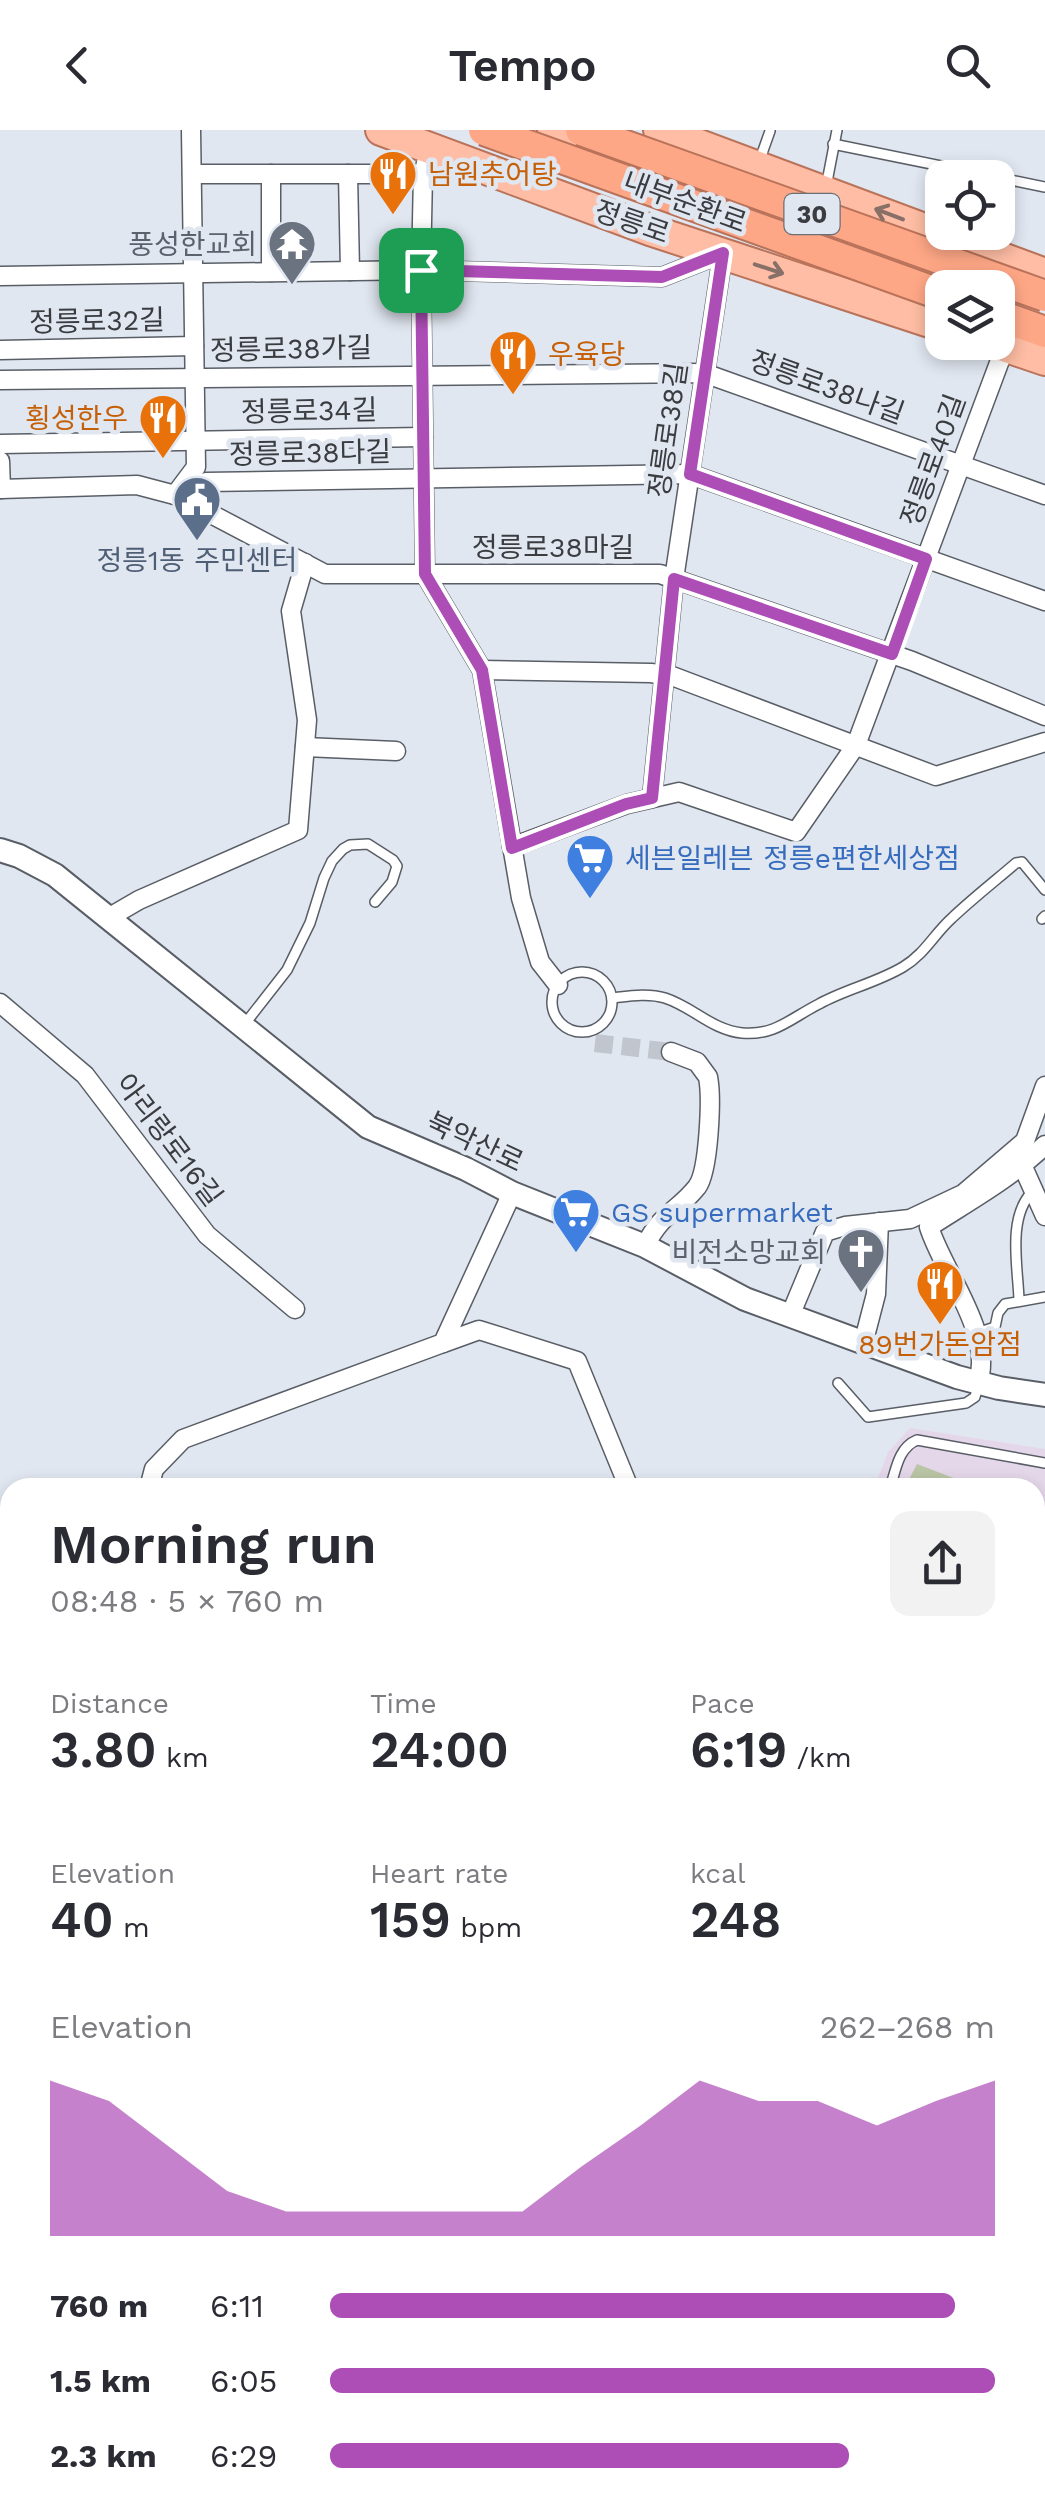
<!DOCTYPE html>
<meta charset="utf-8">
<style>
:root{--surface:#fff;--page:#f2f2f3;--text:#2b2b33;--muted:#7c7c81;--accent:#ad4db6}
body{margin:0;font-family:"Work Sans","Noto Sans KR",sans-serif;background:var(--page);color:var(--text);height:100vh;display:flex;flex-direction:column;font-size:38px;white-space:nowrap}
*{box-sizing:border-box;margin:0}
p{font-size:32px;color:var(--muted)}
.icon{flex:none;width:55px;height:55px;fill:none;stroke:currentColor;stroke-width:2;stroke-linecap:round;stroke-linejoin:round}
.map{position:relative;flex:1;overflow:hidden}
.drawer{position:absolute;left:0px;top:1348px;width:1045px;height:1038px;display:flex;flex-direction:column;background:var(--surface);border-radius:30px 30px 0 0;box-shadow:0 5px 15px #0003}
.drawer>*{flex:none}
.fabs{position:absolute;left:925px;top:30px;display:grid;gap:20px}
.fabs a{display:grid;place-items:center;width:90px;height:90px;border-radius:20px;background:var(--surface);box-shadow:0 5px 15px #0003;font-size:50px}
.pin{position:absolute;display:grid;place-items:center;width:85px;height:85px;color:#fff;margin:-42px;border-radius:20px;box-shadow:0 5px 15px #0006}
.round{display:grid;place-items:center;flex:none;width:105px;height:105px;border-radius:20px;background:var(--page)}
.summary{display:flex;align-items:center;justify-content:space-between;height:170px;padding:0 50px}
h1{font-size:55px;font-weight:600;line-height:75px}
.metrics{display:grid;grid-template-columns:repeat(3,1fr);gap:15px;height:170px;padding:10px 50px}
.metrics div{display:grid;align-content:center}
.metrics b{font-size:50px;font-weight:600}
.metrics small{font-size:28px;font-weight:400}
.metrics p{font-size:28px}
.chart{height:280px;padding:20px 50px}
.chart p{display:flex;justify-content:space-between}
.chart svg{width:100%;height:180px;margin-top:10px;fill:var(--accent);opacity:.7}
ul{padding:0 50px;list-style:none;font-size:32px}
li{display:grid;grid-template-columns:160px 120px 1fr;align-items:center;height:75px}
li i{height:25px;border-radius:12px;background:var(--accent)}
header{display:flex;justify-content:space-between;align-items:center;height:130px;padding:0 50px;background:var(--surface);font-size:45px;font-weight:600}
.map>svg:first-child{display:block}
.education{fill:#e5d7ea}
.green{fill:#bac5a6}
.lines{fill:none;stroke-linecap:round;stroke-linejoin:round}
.minor-tunnel{stroke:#c0c5ce;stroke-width:18;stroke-dasharray:18 9;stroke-linecap:butt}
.service-casing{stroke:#595e66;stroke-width:12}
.minor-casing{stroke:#595e66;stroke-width:21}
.tertiary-casing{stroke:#595e66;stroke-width:26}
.secondary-casing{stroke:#595e66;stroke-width:29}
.primary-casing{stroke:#b9735a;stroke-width:34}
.trunk-casing{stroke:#b9735a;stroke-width:34}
.service{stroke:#fff;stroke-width:9}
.minor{stroke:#fff;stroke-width:18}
.tertiary{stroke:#fff;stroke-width:22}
.secondary{stroke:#fff;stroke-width:25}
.primary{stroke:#febda4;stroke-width:30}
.trunk{stroke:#fea786;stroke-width:30}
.primary-bridge-casing{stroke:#b9735a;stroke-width:34;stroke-linecap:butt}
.trunk-bridge-casing{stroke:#b9735a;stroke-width:34;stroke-linecap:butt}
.primary-bridge{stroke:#febda4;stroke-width:30}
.trunk-bridge{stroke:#fea786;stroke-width:30}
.oneway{stroke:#887068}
.route-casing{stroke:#fff;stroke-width:20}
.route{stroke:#ad4db6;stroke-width:12}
.labels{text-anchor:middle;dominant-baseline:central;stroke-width:9;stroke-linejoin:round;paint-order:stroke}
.shield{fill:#e1e7f1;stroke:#6c6f75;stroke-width:2.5}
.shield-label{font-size:25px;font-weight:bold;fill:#3a3c40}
.food-label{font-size:28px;fill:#c56008;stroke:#e1e7f1;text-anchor:start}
.street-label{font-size:28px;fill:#3a3c40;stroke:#e1e7f1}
.worship-label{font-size:28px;fill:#5b616d;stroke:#e1e7f1;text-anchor:end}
.service-label{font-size:28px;fill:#4e5e75;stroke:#e1e7f1}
.shop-label{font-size:28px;fill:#366cbe;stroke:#e1e7f1;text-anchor:start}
</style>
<header><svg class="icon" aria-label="back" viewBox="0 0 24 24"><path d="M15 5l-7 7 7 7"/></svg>Tempo<svg class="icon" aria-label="search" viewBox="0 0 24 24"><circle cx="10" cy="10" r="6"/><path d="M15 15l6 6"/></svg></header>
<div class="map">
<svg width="1045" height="2384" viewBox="0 0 1045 2384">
<rect width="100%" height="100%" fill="#e1e7f1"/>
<!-- education -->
<polygon class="education" points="910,1298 1045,1319 1045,1680 1035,1676 1035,1358 874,1358 888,1322"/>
<!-- green -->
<g class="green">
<polygon points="917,1334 977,1357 905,1357"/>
<polygon points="1035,1380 1045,1384 1045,1571 1035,1584"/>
</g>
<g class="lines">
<!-- minor-tunnel -->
<polyline class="minor-tunnel" points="595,913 671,922"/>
<!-- service casing -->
<g class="service-casing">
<g id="service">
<polyline points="833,14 1045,57"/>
<polyline points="759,32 770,1"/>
<polyline points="826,57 837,0"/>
<polyline points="1042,789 1045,786"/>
<circle cx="582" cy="872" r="30"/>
<path d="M612,868C630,866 648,863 665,868C693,877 712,900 742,903C775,906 791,888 819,874C846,859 876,853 903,837C925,824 934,804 952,788C972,769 995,751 1016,733L1022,732L1045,760"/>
<polyline points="244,895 287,840 310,793 324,748 332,731 343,719 350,715 368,714 393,730 397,736 392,752 375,772"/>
<path d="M1019,1170C1018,1137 1007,1088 1032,1062"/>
<polyline points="977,1203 995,1197 998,1183 1005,1174 1045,1167"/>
<polyline points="838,1253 868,1287 966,1273 975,1267 978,1256"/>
<path d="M890,1358C896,1340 898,1318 917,1310L1045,1333"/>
<polyline points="1035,2149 1045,2138"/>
<polyline points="1035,2215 1045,2204"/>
<polyline points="1035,2275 1045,2264"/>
<polyline points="822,2384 830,2375"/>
<polyline points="882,2384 890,2375"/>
<polyline points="937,2384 945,2375"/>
</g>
</g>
<!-- minor casing -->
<g class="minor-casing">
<g id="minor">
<polyline points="430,19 423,44 421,140 425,444 482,540 521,768 540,832 558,855"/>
<polyline points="192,44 423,44"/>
<polyline points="271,44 271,142"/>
<polyline points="348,44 350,141"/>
<polyline points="0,146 421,140 662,147 720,124"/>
<polyline points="0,220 194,216"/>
<polyline points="0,250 704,243 1045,365"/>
<polyline points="0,314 423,307"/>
<polyline points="0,331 1,359"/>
<polyline points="0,359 137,355 175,365 325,444 660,444 912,531 1045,586"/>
<polyline points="175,365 206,352 690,344 1045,471"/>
<polyline points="175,365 196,337 191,0"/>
<polyline points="482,540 651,543 672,546 936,646 1045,612"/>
<polyline points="305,617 396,621"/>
<polyline points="652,668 674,449 723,123"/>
<polyline points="512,717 627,674 679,662 796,702 856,615 1005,217"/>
<polyline points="108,788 139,770 298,700 307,590 291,481 305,433"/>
<polyline points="0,873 85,945 207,1105 295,1179"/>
<polyline points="1019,1028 1045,1086"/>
<path d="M645,1116C662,1082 677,1082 697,1057C709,1041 712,967 708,947L697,932L671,922"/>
<polyline points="790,1186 825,1102 845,1096 910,1089 963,1064 1025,1011 1045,956"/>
<polyline points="443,1213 479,1200 577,1231 629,1358"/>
<polyline points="863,1214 876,1164 879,1092"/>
<path d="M978,1253C994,1203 944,1144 929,1097C969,1071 1010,1049 1045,1015"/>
<polyline points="149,1358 154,1339 183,1309 443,1213 512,1063"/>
<polyline points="0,1437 10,1433"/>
<polyline points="0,1524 10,1543"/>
<polyline points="0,1578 10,1603"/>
<polyline points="0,1872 10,1874"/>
<polyline points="0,1899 10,1922"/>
<polyline points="1045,1936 1035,1947 1045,1953"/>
<polyline points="165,2375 167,2384"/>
<polyline points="581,2375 591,2384"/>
<polyline points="273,2384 283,2375"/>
<polyline points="469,2384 474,2375"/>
</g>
</g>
<!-- tertiary casing -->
<g class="tertiary-casing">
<polyline id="tertiary" points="0,720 19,726 55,745 368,997 466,1039 512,1063 645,1116 745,1169 957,1247 999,1258 1045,1265"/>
</g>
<!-- secondary casing -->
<g class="secondary-casing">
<g id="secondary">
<polyline points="0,2179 10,2211"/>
<polyline points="40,2375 41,2384"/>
</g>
</g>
<!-- primary casing -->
<g class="primary-casing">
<g id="primary">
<polyline points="381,0 650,100 942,196"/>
<polyline points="553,0 606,19"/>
<polyline points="659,0 1045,144"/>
<polyline points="992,212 1045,230"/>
<polyline points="1035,2180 1045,2169"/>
<polyline points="848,2384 856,2375"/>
<polyline points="904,2384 912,2375"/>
</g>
</g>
<!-- trunk casing -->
<g class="trunk-casing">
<polyline id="trunk" points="998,185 1045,202"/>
</g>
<!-- service -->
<use href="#service" class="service"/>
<!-- minor -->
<use href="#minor" class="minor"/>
<!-- tertiary -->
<use href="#tertiary" class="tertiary"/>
<!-- secondary -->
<use href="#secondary" class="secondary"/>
<!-- primary -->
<use href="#primary" class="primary"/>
<!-- trunk -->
<use href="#trunk" class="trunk"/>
<!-- primary-bridge casing -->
<g class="primary-bridge-casing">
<polyline id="primary-bridge" points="1035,2242 1045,2231"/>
</g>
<!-- trunk-bridge casing -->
<g class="trunk-bridge-casing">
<g id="trunk-bridge">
<polyline points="484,0 942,165"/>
<polyline points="581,0 1045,166"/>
</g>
</g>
<!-- primary-bridge -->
<use href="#primary-bridge" class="primary-bridge"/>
<!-- trunk-bridge -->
<use href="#trunk-bridge" class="trunk-bridge"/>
</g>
<!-- one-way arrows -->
<defs><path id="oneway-shaft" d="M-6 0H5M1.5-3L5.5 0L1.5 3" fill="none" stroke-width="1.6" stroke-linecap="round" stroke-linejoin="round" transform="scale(2.5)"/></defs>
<g class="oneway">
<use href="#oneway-shaft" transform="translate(889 84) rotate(-159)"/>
<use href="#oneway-shaft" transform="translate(769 139) rotate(18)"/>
</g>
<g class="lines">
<!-- route casing -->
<g class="route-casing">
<polygon id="route" points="723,123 690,344 926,429 892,524 674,449 652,668 626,674 512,718 482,540 425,444 421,140 662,147"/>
</g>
<!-- route -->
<use href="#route" class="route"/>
</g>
<!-- icons -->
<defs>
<g id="restaurant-pin" transform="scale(2.5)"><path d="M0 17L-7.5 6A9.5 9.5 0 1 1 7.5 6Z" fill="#e8710a" stroke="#e1e7f1"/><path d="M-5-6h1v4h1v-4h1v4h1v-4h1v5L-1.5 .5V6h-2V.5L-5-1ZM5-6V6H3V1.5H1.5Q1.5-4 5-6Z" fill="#fff"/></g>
<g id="temple-pin" transform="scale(2.5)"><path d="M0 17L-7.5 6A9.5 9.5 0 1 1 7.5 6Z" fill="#6b7280" stroke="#e1e7f1"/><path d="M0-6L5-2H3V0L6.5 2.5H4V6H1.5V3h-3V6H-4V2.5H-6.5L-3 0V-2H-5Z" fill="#fff"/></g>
<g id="civic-pin" transform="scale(2.5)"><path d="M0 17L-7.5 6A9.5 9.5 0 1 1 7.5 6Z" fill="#5c6f8a" stroke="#e1e7f1"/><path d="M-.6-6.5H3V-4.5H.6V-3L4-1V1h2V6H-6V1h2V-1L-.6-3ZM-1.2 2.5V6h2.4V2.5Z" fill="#fff"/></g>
<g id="supermarket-pin" transform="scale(2.5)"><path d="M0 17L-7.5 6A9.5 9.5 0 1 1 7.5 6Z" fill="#3f7fe0" stroke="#e1e7f1"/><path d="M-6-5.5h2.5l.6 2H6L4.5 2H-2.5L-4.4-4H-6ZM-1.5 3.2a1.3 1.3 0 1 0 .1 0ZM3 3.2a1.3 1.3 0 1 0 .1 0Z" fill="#fff"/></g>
<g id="church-pin" transform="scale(2.5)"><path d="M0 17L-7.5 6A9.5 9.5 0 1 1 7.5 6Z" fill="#6b7280" stroke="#e1e7f1"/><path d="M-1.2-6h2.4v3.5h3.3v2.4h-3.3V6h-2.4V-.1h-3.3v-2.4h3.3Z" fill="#fff"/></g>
</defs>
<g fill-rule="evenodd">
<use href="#restaurant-pin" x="393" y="44"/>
<use href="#temple-pin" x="292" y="114"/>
<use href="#restaurant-pin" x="513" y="224"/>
<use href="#restaurant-pin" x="163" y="288"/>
<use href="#civic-pin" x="197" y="370"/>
<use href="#supermarket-pin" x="590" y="728"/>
<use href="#supermarket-pin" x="576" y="1082"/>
<use href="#church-pin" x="861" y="1122"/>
<use href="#restaurant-pin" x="940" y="1154"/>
</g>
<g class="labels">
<!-- shield labels -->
<rect class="shield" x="784.5" y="64" width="55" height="40" rx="8"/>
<g class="shield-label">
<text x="812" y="84">30</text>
</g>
<!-- food labels -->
<g class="food-label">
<text x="428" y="44">남원추어탕</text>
<text x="548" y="224">우육당</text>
<text x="128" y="288" text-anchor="end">횡성한우</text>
<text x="940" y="1214" text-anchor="middle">89번가돈암점</text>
</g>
<!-- street labels -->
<g class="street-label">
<text transform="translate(685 72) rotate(20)">내부순환로</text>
<text transform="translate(632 92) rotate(19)">정릉로</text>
<text transform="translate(97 191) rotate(-1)">정릉로32길</text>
<text transform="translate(291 219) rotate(-1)">정릉로38가길</text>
<text transform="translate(827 257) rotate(20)">정릉로38나길</text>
<text transform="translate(309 281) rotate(-1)">정릉로34길</text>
<text transform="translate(668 300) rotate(-82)">정릉로38길</text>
<text transform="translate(310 323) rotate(-1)">정릉로38다길</text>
<text transform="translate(933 330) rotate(-70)">정릉로40길</text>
<text x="553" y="417">정릉로38마길</text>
<text transform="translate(169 1010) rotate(53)">아리랑로16길</text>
<text transform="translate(475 1012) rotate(25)">북악산로</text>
</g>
<!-- worship labels -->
<g class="worship-label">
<text x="257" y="114">풍성한교회</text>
<text x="826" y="1122">비전소망교회</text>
</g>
<!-- service labels -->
<g class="service-label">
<text x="197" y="430">정릉1동 주민센터</text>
</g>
<!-- shop labels -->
<g class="shop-label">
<text x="625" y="728">세븐일레븐 정릉e편한세상점</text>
<text x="611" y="1082">GS supermarket</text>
</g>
</g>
</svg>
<div class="fabs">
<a><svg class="icon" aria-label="locate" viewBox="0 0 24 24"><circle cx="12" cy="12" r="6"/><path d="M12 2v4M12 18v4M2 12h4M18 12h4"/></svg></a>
<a><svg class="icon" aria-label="layers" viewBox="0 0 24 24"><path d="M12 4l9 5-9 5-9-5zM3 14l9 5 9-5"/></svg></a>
</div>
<div class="pin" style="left:421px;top:140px;background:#1e9e55"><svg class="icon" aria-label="arrive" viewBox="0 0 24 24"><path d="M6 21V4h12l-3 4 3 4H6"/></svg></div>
<section class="drawer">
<div class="summary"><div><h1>Morning run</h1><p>08:48 · 5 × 760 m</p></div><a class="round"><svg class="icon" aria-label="share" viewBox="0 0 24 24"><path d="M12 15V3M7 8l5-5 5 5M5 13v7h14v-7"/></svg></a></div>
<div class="metrics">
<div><p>Distance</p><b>3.80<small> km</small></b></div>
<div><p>Time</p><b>24:00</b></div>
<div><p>Pace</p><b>6:19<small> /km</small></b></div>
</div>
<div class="metrics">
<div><p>Elevation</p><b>40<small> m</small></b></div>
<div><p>Heart rate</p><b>159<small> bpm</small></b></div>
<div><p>kcal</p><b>248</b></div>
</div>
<div class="chart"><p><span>Elevation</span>262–268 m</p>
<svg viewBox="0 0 160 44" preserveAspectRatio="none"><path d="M0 44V6L10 11L20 22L30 33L40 38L50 38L60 38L70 38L80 38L90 27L100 17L110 6L120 11L130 11L140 17L150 11L160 6V44z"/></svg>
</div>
<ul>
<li><b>760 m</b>6:11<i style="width:94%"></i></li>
<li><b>1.5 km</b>6:05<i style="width:100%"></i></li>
<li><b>2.3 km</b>6:29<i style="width:78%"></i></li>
</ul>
</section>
</div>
